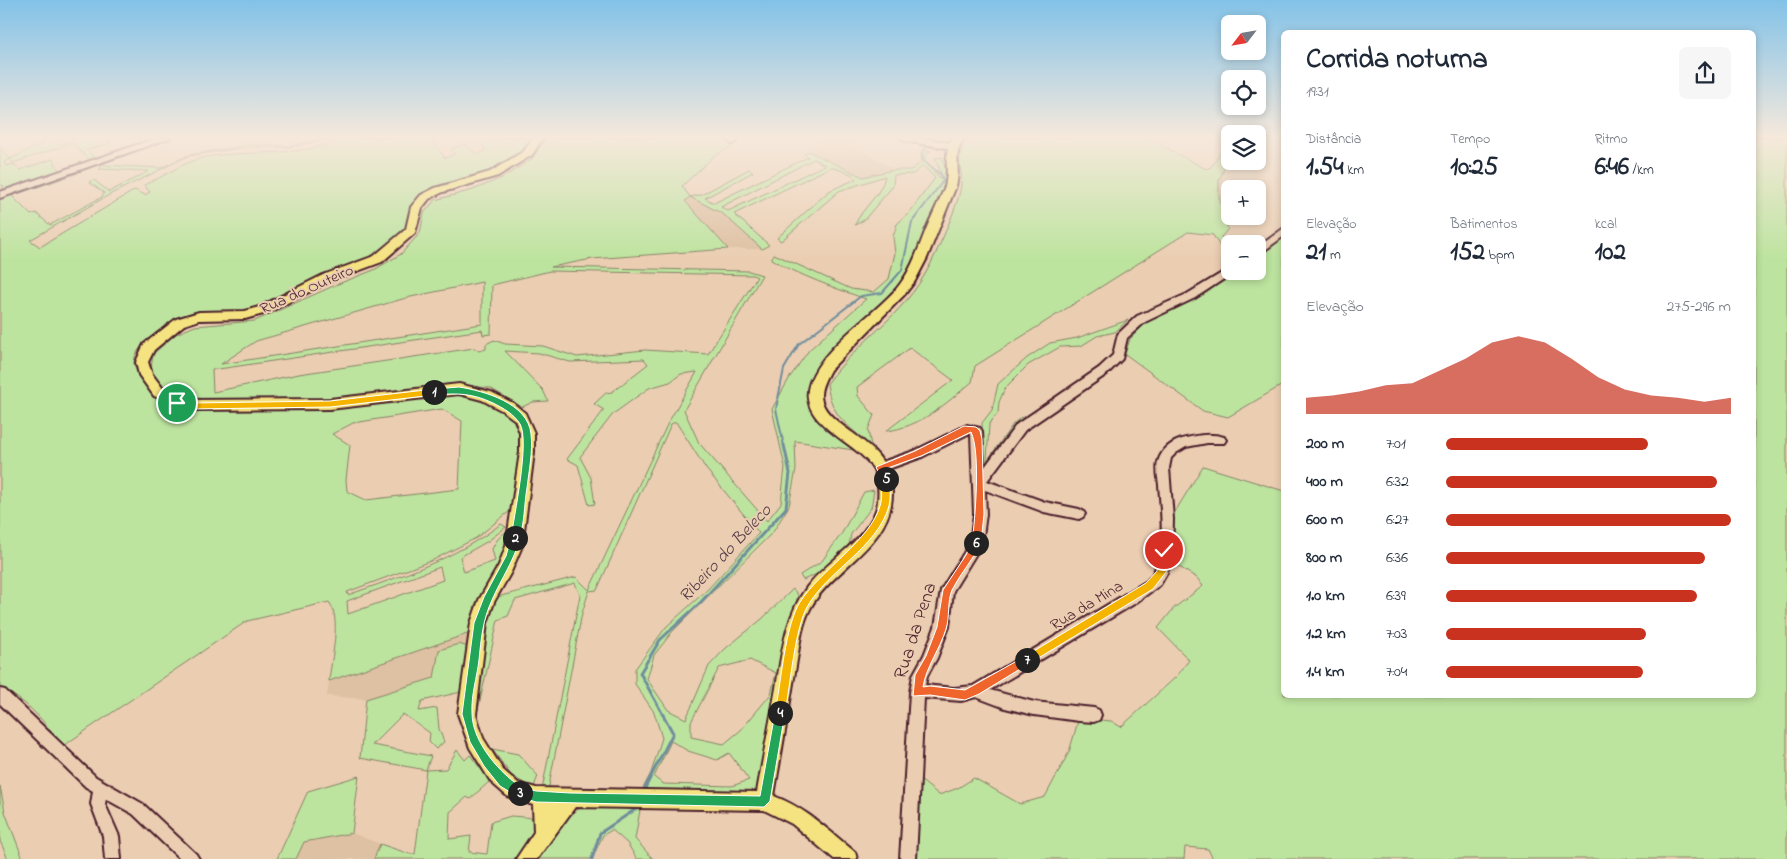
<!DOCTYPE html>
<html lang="pt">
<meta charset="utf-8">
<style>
:root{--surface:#fff;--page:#f6f6f7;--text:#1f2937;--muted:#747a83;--accent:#c8321e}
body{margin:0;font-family:"Indie Flower",sans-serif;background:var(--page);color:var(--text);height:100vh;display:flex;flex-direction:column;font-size:19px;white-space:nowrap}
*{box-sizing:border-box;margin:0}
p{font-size:16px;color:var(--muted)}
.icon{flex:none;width:28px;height:28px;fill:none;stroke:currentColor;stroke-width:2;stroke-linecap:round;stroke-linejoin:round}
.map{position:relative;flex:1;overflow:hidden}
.side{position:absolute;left:1281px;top:30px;width:475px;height:668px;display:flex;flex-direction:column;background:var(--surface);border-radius:8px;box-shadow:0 2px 8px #0003}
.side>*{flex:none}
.needle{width:32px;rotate:239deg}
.fabs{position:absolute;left:1221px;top:15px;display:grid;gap:10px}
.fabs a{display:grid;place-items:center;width:45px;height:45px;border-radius:8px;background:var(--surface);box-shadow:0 2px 8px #0003;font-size:25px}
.pin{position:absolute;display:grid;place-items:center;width:42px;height:42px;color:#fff;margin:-21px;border:2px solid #fff;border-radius:50%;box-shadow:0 1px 5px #0007}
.km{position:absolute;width:25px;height:25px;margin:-12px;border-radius:50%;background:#222;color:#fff;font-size:14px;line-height:25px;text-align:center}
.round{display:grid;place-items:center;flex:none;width:52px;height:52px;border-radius:8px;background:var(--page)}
.overview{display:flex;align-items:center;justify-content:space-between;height:85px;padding:0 25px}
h1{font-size:28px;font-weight:800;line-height:38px}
.stats{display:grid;grid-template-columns:repeat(3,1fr);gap:8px;height:85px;padding:5px 25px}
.stats div{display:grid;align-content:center}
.stats b{font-size:25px;font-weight:800}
.stats small{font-size:14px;font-weight:400}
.stats p{font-size:14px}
.chart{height:140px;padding:10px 25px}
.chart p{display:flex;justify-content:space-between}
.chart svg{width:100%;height:90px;margin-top:5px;fill:var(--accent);opacity:.7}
ul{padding:0 25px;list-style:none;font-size:16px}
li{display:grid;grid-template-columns:80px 60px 1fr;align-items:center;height:38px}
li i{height:12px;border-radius:6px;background:var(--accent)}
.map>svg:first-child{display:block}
.built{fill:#dec0a2}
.green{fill:#bde49f;stroke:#848265;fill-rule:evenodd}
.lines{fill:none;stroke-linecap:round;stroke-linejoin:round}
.stream-far1{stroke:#708d9c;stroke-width:2}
.stream{stroke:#708d9c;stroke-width:3}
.river{fill:#8ad7e8;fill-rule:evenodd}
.minor-casing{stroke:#4a1f2b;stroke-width:4}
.major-casing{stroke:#4a1f2b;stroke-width:4}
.minor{fill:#ebceb2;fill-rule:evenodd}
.major{fill:#f5e381;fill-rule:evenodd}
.split-1{fill:#f5b400;stroke:#fff}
.split-2{fill:#22a559;stroke:#fff}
.split-3{fill:#22a559;stroke:#fff}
.split-4{fill:#22a559;stroke:#fff}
.split-5{fill:#f5b400;stroke:#fff}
.split-6{fill:#f0652b;stroke:#fff}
.split-7{fill:#f0652b;stroke:#fff}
.split-8{fill:#f5b400;stroke:#fff}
.labels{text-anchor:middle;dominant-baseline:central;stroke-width:4;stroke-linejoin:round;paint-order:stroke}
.street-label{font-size:16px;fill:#4a1f2b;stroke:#ebceb2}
.water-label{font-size:18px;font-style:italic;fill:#543b47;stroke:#ebceb2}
.near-street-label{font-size:19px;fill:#4a1f2b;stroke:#ebceb2}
</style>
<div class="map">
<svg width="1787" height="859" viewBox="0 0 1787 859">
<rect width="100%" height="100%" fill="#ebceb2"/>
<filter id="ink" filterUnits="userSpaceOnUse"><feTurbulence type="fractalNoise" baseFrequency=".02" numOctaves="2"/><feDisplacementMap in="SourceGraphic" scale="10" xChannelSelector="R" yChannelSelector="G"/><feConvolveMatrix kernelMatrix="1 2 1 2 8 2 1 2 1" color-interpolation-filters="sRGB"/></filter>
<g filter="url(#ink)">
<!-- built -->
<g class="built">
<polygon points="822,138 855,138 855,149 877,158 893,170 863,177 808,151 822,140"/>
<polygon points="690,197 723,214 762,249 728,249 685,200"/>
<polygon points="470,633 464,676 435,678 366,699 327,696 329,681"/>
<polygon points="352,833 380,844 374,859 296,859 304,842"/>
</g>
<!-- green -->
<g class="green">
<polygon points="40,138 58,138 54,141 60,144 78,138 106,138 110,143 86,150 96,159 136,144 130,138 138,138 144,144 93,163 72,143 13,163 10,159 4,162 6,166 14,164 19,170 53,159 60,173 0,193 4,186 0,185 0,148 10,159 44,143"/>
<path d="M327,138L329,139L290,147H248L188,156L109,195L30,240L40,247L135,190L145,195L150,192L144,185C166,176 182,162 206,157C251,149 301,159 343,138H430L445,158L455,154L451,149L466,144L476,155L485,151L478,138H488L490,143L504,140V138H534C522,169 461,181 432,189C418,212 405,235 383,252C364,266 337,269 316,279C297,289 275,305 254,309C222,314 191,306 163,328C153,335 135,348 134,362C134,374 156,402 166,407C172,409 179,410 185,411L321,410L454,393L483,399L512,415L522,432L515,507L476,538L433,560L347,592L348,595C401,576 455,559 501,524L506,527L488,541L460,557L464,572L495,561L492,549L497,540L512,525C509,547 499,573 486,592C482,598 477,599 474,607L478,609L470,633L329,681C331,660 342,618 329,602L247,621L63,746C47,725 26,698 0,689V197L77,171L78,173L12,196L31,215L36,213L50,225L102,197L104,193L89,182L94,180L109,192L149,171L99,169L103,165L160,168L189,155L248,145L291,146ZM442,409L462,421L459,489L366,500L347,491L346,480L350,445L332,434L353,423ZM440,567L443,580L348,614L347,601Z"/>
<path d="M546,138H727L733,146L714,156L682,186L690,197L701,195L749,169L753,172L705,198L714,203L808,157L804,154L808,151L863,177L893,170H911L922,162L921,154L926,150L931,151L927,153L924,161L940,178H943L935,158L942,157L949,181C935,216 922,263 897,291C876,315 803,364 808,397C811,416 845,438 860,451L795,441L796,469L789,506L773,532L673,631L654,655L647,679L668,710L686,719L709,666L725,649L762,619L793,589L798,595L791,620L762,785L754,792L642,790L651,773L662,738L654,712L635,684V669L666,627L708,589L759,533L706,469L676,422L671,424L597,590L589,591L582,613L548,791L542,790L580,595L575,583L515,600L508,616L498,620L478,710H474L486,616L493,598L576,577L589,590L668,423L697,372L681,374L670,382L649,388L613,414L580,457L591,478L595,504L589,505L578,465L567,459L604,410L594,404L606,393L612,392L648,364L644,359L570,362L539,353L505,351L543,390L548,401L533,402L522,407L490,388L450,384L332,399L204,401L177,396L157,381L151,369L153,354L176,334L195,326L255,321L338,284L374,270L401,254L420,233L424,213L435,200L473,190L504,177L532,159ZM814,159L825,165L728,211L721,207ZM923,166L935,178L909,213L897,224L893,237L895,253L889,279L874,292L851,289L774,254L771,259C801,276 834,288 866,299L809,350L790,377L772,409L785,467L781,503L767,521L699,443L684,410L762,275L749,271L551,267L592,259L728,249L685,201L690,197L723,214L762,249L769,245L734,214L831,167L851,174L856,179L829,191L777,238L781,241L839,191L885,176C882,195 862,207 855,225L864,220L893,186L894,175L913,174ZM550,271L753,275L757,277L708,354L645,350L577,357L543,346L505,344L494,340L486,344V349L479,351L474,348L299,374L213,392L212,370L482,330L483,335L491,334L492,285ZM482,282V324L221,364L256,341L406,298ZM750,660L776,673L771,694L741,730L724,744L691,737V722L719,668ZM671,741L688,751L717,760L729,753L749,780L732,786L663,784L654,777Z"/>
<path d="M968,138H1147L1206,169L1211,167L1230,138V156L1219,180V197L1228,229L1221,237L1230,253V265L1222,274V250L1213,235L1188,232L975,366L972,382C945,404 921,427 886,431L953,380L910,348L857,387L858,396L874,415L868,430L871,446C847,424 832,418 827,384C859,339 903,317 929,267C938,250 960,201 961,185C963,161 953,163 968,138Z"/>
<polygon points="1754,138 1787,138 1787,859 1213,859 1208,849 1185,847 1184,859 915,859 918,778 939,795 958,788 974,778 1020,804 1045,797 1069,752 1079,718 1111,721 1121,727 1177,676 1189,660 1158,628 1174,608 1203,586 1197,578 1168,560 1173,515 1203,466 1284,491 1284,695 1754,695"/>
<polygon points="1284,235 1284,384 1228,417 1203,411 1125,354 1130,339 1150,319 1204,294 1235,271 1258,271 1258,255"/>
<polygon points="1128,320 1115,332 1097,336 1081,346 1060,347 1028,365 1005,388 999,402 998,413 989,424 987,461 1013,424 1021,417 1025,420 988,467 984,467 982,423 992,410 998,384 1027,358 1050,343 1077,338"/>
<polygon points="874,490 871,508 851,534 849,546 828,569 803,580 800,575 822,561 842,533 864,492"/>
<polygon points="459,644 468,647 461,692 422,701 419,711 437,708 439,729 444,742 436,749 429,742 430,733 403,714 372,745 431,756 426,770 446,769 457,750 465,760 470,755 490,781 470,799 467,797 450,812 449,839 471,836 469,852 487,854 491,822 511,816 536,818 533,834 518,859 374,859 380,844 410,854 415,854 426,770 360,758 366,699 434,678 439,650"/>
<polygon points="492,749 518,754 538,776 533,789 511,775"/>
<polygon points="359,776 352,833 304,842 296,859 277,859 308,791"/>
<polygon points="0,786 5,812 23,859 8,859 0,841"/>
<polygon points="600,806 640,810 635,839 653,859 637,859 627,843 612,830 603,835 592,859 533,859 557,826 580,808"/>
</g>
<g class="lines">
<!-- stream-far1 -->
<polyline class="stream-far1" points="784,446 776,409 784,369 799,344 861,296 882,293 902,270 912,222 943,181 941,175 923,160 922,152 926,147"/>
<!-- stream -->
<g class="stream">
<polyline points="645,788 673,733 640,673 660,640 701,602 786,508 790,473 784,445"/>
<polyline points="592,859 600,833 639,807"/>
</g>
<!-- river -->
<polygon class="river" points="944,138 938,142 932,139 933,138"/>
<!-- minor casing -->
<g class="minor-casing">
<g id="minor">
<polygon points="157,138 170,138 0,198 0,192"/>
<polygon points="730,138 738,138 735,143 732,144 728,141"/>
<polygon points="901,138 922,138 952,143 956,146 952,149 905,141"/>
<polygon points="1284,228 1284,236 1261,253 1258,254 1258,247"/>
<path d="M1230,268V271H1235L1233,273L1195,298L1145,322L1127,338L1122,359L1107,374L1025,430L987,481L1045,502L1079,509L1083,511L1085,514L1083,517L1079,519L1044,512L985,490L986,514L982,544L953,591L949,627L937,658L927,676L925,685L954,688L973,686L1147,581C1168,561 1161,512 1159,485C1158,477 1156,469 1158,462C1162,448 1173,441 1186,438C1199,435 1211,433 1224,437L1226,440L1224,443H1207L1186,447L1176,453L1171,458L1169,468L1173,519L1172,556L1167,573L1160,585L1134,604L990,690L1034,702L1094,708L1099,710L1101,715L1099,720L1094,722L1079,721L1034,715L1005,708L976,697L961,701L924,698L916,859H900L910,692L913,675L924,655L935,627L941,590L970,543L974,514L971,434H968L922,457L880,472L876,470L874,467L876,464L914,451L967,425L980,428L982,431L984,468L1017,424L1099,368L1113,355L1118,334L1137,316L1187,294Z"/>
<polygon points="0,689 5,690 96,777 143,804 196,854 199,859 180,859 133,814 106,799 105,804 119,836 121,859 105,859 103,836 91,804 93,791 86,787 0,704"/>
</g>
</g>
<!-- major casing -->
<g class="major-casing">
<path id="major" d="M533,138H543L532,155L498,176L443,192L429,199L422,208L415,233L382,262L331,281L267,313L245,319L199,320L184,325L154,350L148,362L152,374L164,390L186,400L330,399L459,384L491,392L513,403L525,413L534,433V452L522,546L511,572L494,602L487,623L476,714L483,738L503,770L518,783L536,788L757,792C763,757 770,722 776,688C782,653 785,617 807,587C826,561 875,535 878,501C879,490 879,478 873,468C856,440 795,424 810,382C824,345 872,317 897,288C912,270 918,249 927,227C933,213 940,200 945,186C950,168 942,153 953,138H964C952,156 961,167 956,186L927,258L915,281L905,294L830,370C826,378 821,386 821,395C821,429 894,438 892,495C891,545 831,569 810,609C800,628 799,651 795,672C788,713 781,754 774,796C806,808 829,831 855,852L857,859H834L792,824L764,810L575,807L537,859H516L534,832L533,805L507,796L491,782L470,748L458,714L471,623L479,600L499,565L506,546L520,452V433L515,420L503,411L482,400L459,394L330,409L184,410L154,396L139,375L136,362L144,344L176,319L199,312L245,311L259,307L323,275L374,256L406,229L411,207L421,195L435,188L490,172L524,151Z"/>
</g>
<!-- minor -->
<use href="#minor" class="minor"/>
<!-- major -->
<use href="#major" class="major"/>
</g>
</g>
<!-- sky -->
<linearGradient id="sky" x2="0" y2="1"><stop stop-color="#82c2e8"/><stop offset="0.53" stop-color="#f6e9dc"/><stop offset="1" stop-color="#f6e9dc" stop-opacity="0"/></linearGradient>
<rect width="1787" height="259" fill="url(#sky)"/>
<!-- split-1 -->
<polygon class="split-1" points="434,389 438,392 434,395 330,407 192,409 173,403 177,400 192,403 330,401"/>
<!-- split-2 -->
<path class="split-2" d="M459,387C484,391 528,403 531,434C533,452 529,470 527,488C524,504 525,525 518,541L515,542L511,538C514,516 530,441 520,424C514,414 503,408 493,403C472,393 457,393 434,395L430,392L434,389Z"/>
<!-- split-3 -->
<path class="split-3" d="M515,534L520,538C514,561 501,579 492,600C483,619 481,639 479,660C477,677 471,695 472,713C472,742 500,774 524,789V796L520,798L500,786L484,766L470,742L462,714L474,623L484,597L506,556L511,538Z"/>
<!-- split-4 -->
<polygon class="split-4" points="780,708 785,713 770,801 764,807 536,802 516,796 514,793 520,787 536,791 570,793 760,796 775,713"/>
<!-- split-5 -->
<path class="split-5" d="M886,476L890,479C890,488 891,498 889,506C877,548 828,570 807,607C795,629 790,686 785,713L784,716H777L775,713C781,683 785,626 800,602C820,571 871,539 880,506C883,498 881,488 881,479Z"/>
<!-- split-6 -->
<path class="split-6" d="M964,426L976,427L980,431L982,439L984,514L981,543L976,547L972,543C975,519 981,453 971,432L921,456L885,469L890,479L889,482H883L876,467L915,451Z"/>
<!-- split-7 -->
<path class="split-7" d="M976,540L981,543C973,560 960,574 952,590C947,602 950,617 946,629C940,649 926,667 923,687L930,686L965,690L1024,657H1030L1032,660L1030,663L979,694L965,700L930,695L913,696L915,675L926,656L937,627L943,590L966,555L973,541Z"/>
<!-- split-8 -->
<polygon class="split-8" points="1164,546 1169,550 1166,572 1153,589 1030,663 1024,663 1024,657 1146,583 1157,571 1160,550"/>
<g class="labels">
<!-- street labels -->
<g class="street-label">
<text transform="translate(307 290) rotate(-24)">Rua do Outeiro</text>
<text transform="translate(1087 606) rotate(-31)">Rua da Mina</text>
</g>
<!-- water labels -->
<g class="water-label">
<text transform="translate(726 554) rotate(-47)">Ribeiro do Beleco</text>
</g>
<!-- near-street labels -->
<g class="near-street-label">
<text transform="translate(916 631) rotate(-72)">Rua da Pena</text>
</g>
</g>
</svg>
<div class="fabs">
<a><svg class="needle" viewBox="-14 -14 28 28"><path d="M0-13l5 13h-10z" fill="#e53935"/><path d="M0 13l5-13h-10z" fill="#747a83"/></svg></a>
<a><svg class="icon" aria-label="locate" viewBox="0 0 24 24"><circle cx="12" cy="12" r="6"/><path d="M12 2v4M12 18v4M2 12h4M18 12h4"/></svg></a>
<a><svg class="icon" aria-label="layers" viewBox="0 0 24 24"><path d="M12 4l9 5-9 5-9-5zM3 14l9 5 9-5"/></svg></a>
<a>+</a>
<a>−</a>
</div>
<div class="pin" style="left:177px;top:403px;background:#1e9e55"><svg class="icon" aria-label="arrive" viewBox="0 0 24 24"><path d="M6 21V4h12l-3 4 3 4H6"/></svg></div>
<div class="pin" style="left:1164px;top:550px;background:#d93025"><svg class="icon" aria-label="check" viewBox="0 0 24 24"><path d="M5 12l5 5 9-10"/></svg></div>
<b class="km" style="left:434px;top:392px">1</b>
<b class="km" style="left:515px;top:538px">2</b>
<b class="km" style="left:520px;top:793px">3</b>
<b class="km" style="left:780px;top:713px">4</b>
<b class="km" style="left:886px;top:479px">5</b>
<b class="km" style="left:976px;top:543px">6</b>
<b class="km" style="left:1027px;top:660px">7</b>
<section class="side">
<div class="overview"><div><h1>Corrida noturna</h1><p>19:31</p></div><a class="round"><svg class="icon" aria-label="share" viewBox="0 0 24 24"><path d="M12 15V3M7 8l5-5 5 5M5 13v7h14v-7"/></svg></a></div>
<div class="stats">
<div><p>Distância</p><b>1.54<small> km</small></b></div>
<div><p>Tempo</p><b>10:25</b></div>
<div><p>Ritmo</p><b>6:46<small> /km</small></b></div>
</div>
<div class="stats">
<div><p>Elevação</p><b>21<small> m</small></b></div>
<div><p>Batimentos</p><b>152<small> bpm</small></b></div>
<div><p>kcal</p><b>102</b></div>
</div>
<div class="chart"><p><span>Elevação</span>275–296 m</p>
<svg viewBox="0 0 160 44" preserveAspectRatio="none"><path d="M0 44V36L10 35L20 33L30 30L40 29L50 23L60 17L70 9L80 6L90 9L100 17L110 26L120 32L130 35L140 36L150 38L160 36V44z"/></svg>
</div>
<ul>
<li><b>200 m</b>7:01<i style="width:71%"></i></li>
<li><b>400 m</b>6:32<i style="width:95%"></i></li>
<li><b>600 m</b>6:27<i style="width:100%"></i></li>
<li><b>800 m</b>6:36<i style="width:91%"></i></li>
<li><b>1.0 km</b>6:39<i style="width:88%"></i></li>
<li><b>1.2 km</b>7:03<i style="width:70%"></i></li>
<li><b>1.4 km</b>7:04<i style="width:69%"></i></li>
</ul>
</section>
</div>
